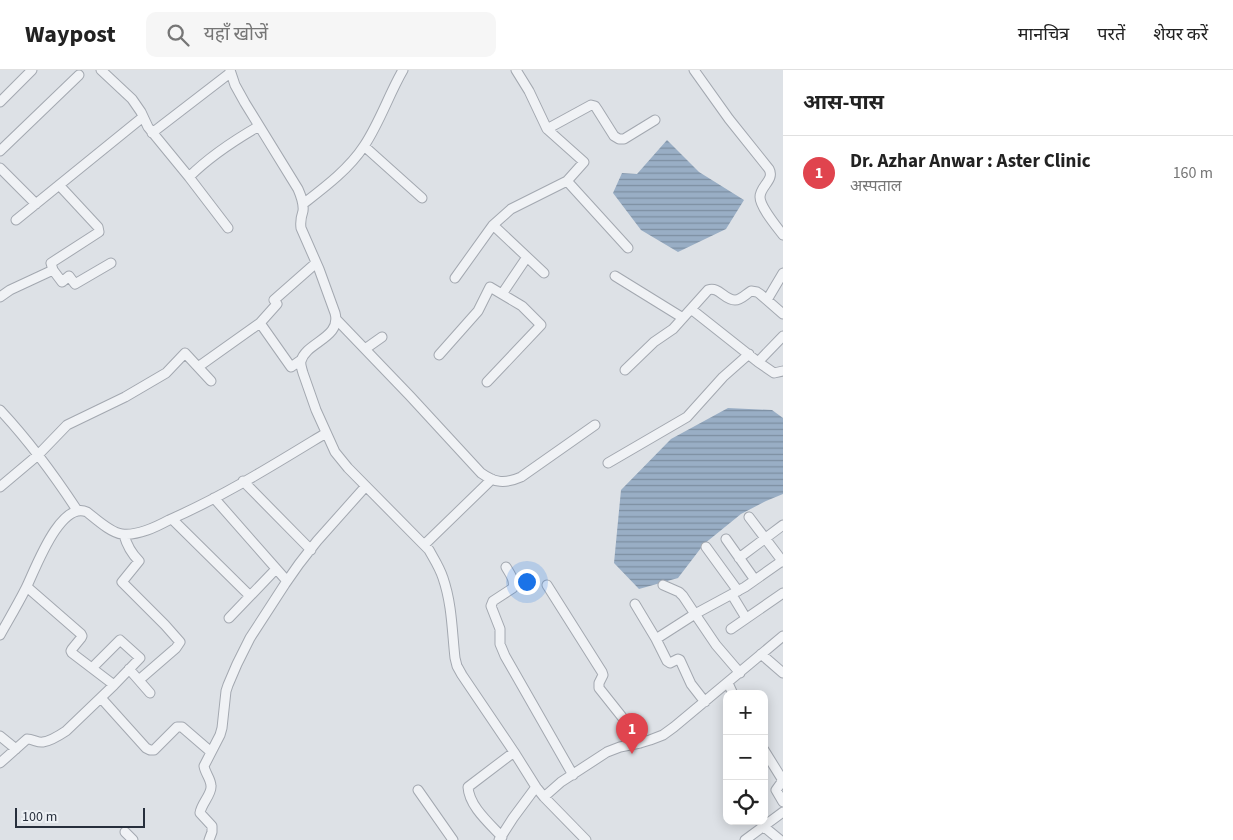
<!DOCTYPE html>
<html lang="hi">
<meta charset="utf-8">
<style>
:root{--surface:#fff;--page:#f6f6f6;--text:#222;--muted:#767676;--line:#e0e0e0;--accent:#c74659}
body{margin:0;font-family:"Source Sans 3","Noto Sans Devanagari",sans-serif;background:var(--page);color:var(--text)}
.controls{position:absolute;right:15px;bottom:15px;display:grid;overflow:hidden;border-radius:10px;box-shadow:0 2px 12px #0003}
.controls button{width:45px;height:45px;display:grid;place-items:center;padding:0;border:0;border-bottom:1px solid var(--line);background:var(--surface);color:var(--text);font:25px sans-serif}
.scale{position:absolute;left:15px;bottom:12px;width:130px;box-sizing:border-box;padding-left:5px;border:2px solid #272f3c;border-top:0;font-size:14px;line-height:18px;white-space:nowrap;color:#272f3c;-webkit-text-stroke:4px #ecf0f4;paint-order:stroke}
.you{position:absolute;left:526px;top:511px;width:18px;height:18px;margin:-12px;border:4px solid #fff;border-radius:50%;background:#1a73e8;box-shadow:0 0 0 8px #1a73e833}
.badge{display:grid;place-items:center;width:32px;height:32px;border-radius:50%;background:var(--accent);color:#fff;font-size:16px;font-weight:700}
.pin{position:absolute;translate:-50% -41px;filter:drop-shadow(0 1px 2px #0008)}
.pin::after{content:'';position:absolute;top:26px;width:18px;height:15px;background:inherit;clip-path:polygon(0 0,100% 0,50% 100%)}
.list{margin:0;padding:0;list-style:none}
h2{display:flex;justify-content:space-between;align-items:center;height:65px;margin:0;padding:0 20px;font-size:21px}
h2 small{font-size:16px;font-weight:400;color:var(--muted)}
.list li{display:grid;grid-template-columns:32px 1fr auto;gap:15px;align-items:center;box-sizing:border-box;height:75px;padding:0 20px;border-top:1px solid var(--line)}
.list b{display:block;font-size:19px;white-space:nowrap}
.list p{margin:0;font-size:16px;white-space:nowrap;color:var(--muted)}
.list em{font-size:16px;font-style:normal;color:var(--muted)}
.icon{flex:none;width:28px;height:28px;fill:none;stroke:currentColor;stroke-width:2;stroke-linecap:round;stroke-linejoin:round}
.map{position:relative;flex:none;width:783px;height:770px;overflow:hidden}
header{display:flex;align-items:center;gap:30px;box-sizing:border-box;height:70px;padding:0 25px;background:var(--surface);border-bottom:1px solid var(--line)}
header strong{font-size:24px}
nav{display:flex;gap:28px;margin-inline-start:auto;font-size:18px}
.search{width:350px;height:45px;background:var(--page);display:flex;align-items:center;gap:12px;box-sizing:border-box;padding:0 18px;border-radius:10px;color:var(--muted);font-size:19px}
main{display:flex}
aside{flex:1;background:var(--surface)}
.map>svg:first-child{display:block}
.water{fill:url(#water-rules)}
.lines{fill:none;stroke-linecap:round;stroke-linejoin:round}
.minor-casing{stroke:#a3a8b0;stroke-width:11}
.minor{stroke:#f0f2f5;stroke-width:9}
</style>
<header>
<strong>Waypost</strong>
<div class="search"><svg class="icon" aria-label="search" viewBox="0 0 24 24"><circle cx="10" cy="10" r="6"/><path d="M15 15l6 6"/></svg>यहाँ खोजें</div>
<nav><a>मानचित्र</a><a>परतें</a><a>शेयर करें</a></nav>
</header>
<main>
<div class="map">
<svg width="783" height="770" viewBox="0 0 783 770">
<defs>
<pattern id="water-rules" width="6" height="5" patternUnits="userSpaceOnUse" patternTransform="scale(1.25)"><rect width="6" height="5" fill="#99aec5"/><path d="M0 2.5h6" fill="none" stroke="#7d8ea1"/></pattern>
</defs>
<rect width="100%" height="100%" fill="#dde1e6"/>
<!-- water -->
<path class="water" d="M667,70l32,32 45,28 -18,29 -48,23 -37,-22 -28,-37 9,-20 15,1z
M728,338l44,2 11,8v76l-17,7 -25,13 -37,30 -26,34 -39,11 -25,-26 7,-73 50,-51z"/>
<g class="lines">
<defs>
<path id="minor" d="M101,0l31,29 9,13 7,15 41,50 39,51
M230,0l5,15 10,18 53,86c3,7 6,14 5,22 -2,6 -3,10 -2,17l18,41 16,44c7,25 -29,29 -34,48 -1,4 1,8 2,12l13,37 19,42 13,16 81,82c5,9 11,18 14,28 9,26 9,53 12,80l2,8 5,9 52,77 22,35 8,10 42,43
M516,0l13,21 18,38 44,-24 4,1 2,3 17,27 5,3h5l31,-19
M694,0l35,49 40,50c6,11 -9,17 -9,28 0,10 17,30 23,38
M0,32l32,-32
M152,63l78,-60
M364,76l58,52
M0,81l79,-76
M0,98l36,36
M189,107c21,-21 44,-36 70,-51
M567,111l61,67
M303,134c22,-17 46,-35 61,-58 16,-24 25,-52 39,-76
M16,150l127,-103
M493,155l51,48
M53,200l9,12 7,-6 6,8 36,-21
M615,206l68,42
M455,208l38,-53 18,-16 56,-28 17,-19 -37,-33
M502,224l25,-37
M0,227l10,-7 43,-20 -2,-7 48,-31 -1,-5 -39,-42
M767,230l16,-27
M691,239l67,53
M337,250l73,76 71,77c14,10 24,11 40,4l74,-52
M260,253l17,-19 -3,-4 42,-37
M783,266l-25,26 16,11 9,-2
M365,279l17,-12
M439,285l39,-44 12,-24 32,19 19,19 -54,57
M198,297l62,-44 31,44 10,-7
M625,300l29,-28 19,-13 35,-39c11,-4 16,10 27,10 6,0 11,-6 16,-9l6,1 3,2 23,20
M0,340c29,31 54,65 77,100
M608,393l79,-46 36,-40 26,-23
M243,411l68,69
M0,417l38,-32 29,-30 58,-28 41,-24 19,-20 26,28
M214,428l73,83
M749,447l34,45
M172,449l78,77
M124,465c3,11 7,18 15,26l-17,21 43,43 15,17 -4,6 -37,32
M726,469l29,41
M424,475l68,-66
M706,477l32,44
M739,488l44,-33
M506,497c4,7 9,13 7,21l-20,13 -2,5 9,23v15l5,12 68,119
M547,515l55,87 1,3 -4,8v5l31,39 10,16
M27,517l54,47 1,2 -1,2 -9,11 -1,2 1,2 42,32
M732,525l14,23
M635,534l21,35 11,22 3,2 8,-4 2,1 11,24 14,18
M229,548l47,-49
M731,559l52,-36
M0,565c9,-16 18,-31 26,-47 9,-18 34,-88 61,-76 9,7 24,21 35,22 16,2 34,-7 47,-14 55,-24 106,-56 157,-87
M656,569l39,-25 -12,-18 -4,-4 -16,-7
M761,584l22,19
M129,599l21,24
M740,603l-24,-28 -21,-31 50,-27 37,-26
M728,613l5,11
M101,628l45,50 4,2h4l23,-23h5l29,25
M0,666l16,13
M764,680l18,29 -1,4 -5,7 7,12
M0,693l27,-24c6,0 11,4 16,3 8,-1 17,-7 23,-11l48,-46 26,-27 -20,-18 -28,28
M418,720l35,50
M544,727l17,-15 46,-30 13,-5 20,-4 10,-3 13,-5 11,-8 109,-91
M763,756l17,14
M125,762l8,8
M502,767c-13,-14 -33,-31 -34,-50l46,-35
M209,770l3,-8v-6l-12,-13c1,-9 12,-19 11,-27 0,-7 -6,-13 -7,-20l16,-31 2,-7 4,-37 2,-6 9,-21 13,-26 35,-54 14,-20 18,-23 49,-55
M499,770l14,-22 23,-31
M745,770l38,-28"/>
</defs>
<!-- minor casing -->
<use href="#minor" class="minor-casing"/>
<!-- minor -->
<use href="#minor" class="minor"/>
</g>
</svg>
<div class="controls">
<button>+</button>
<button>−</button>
<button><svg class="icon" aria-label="locate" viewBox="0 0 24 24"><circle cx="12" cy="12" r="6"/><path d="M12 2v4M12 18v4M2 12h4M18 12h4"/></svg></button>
</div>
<div class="scale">100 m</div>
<div class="you"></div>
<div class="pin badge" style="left:632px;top:684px;background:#e0444e">1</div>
</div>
<aside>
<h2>आस-पास<small></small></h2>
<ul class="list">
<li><span class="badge" style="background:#e0444e">1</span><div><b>Dr. Azhar Anwar : Aster Clinic</b><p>अस्पताल</p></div><em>160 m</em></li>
</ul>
</aside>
</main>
